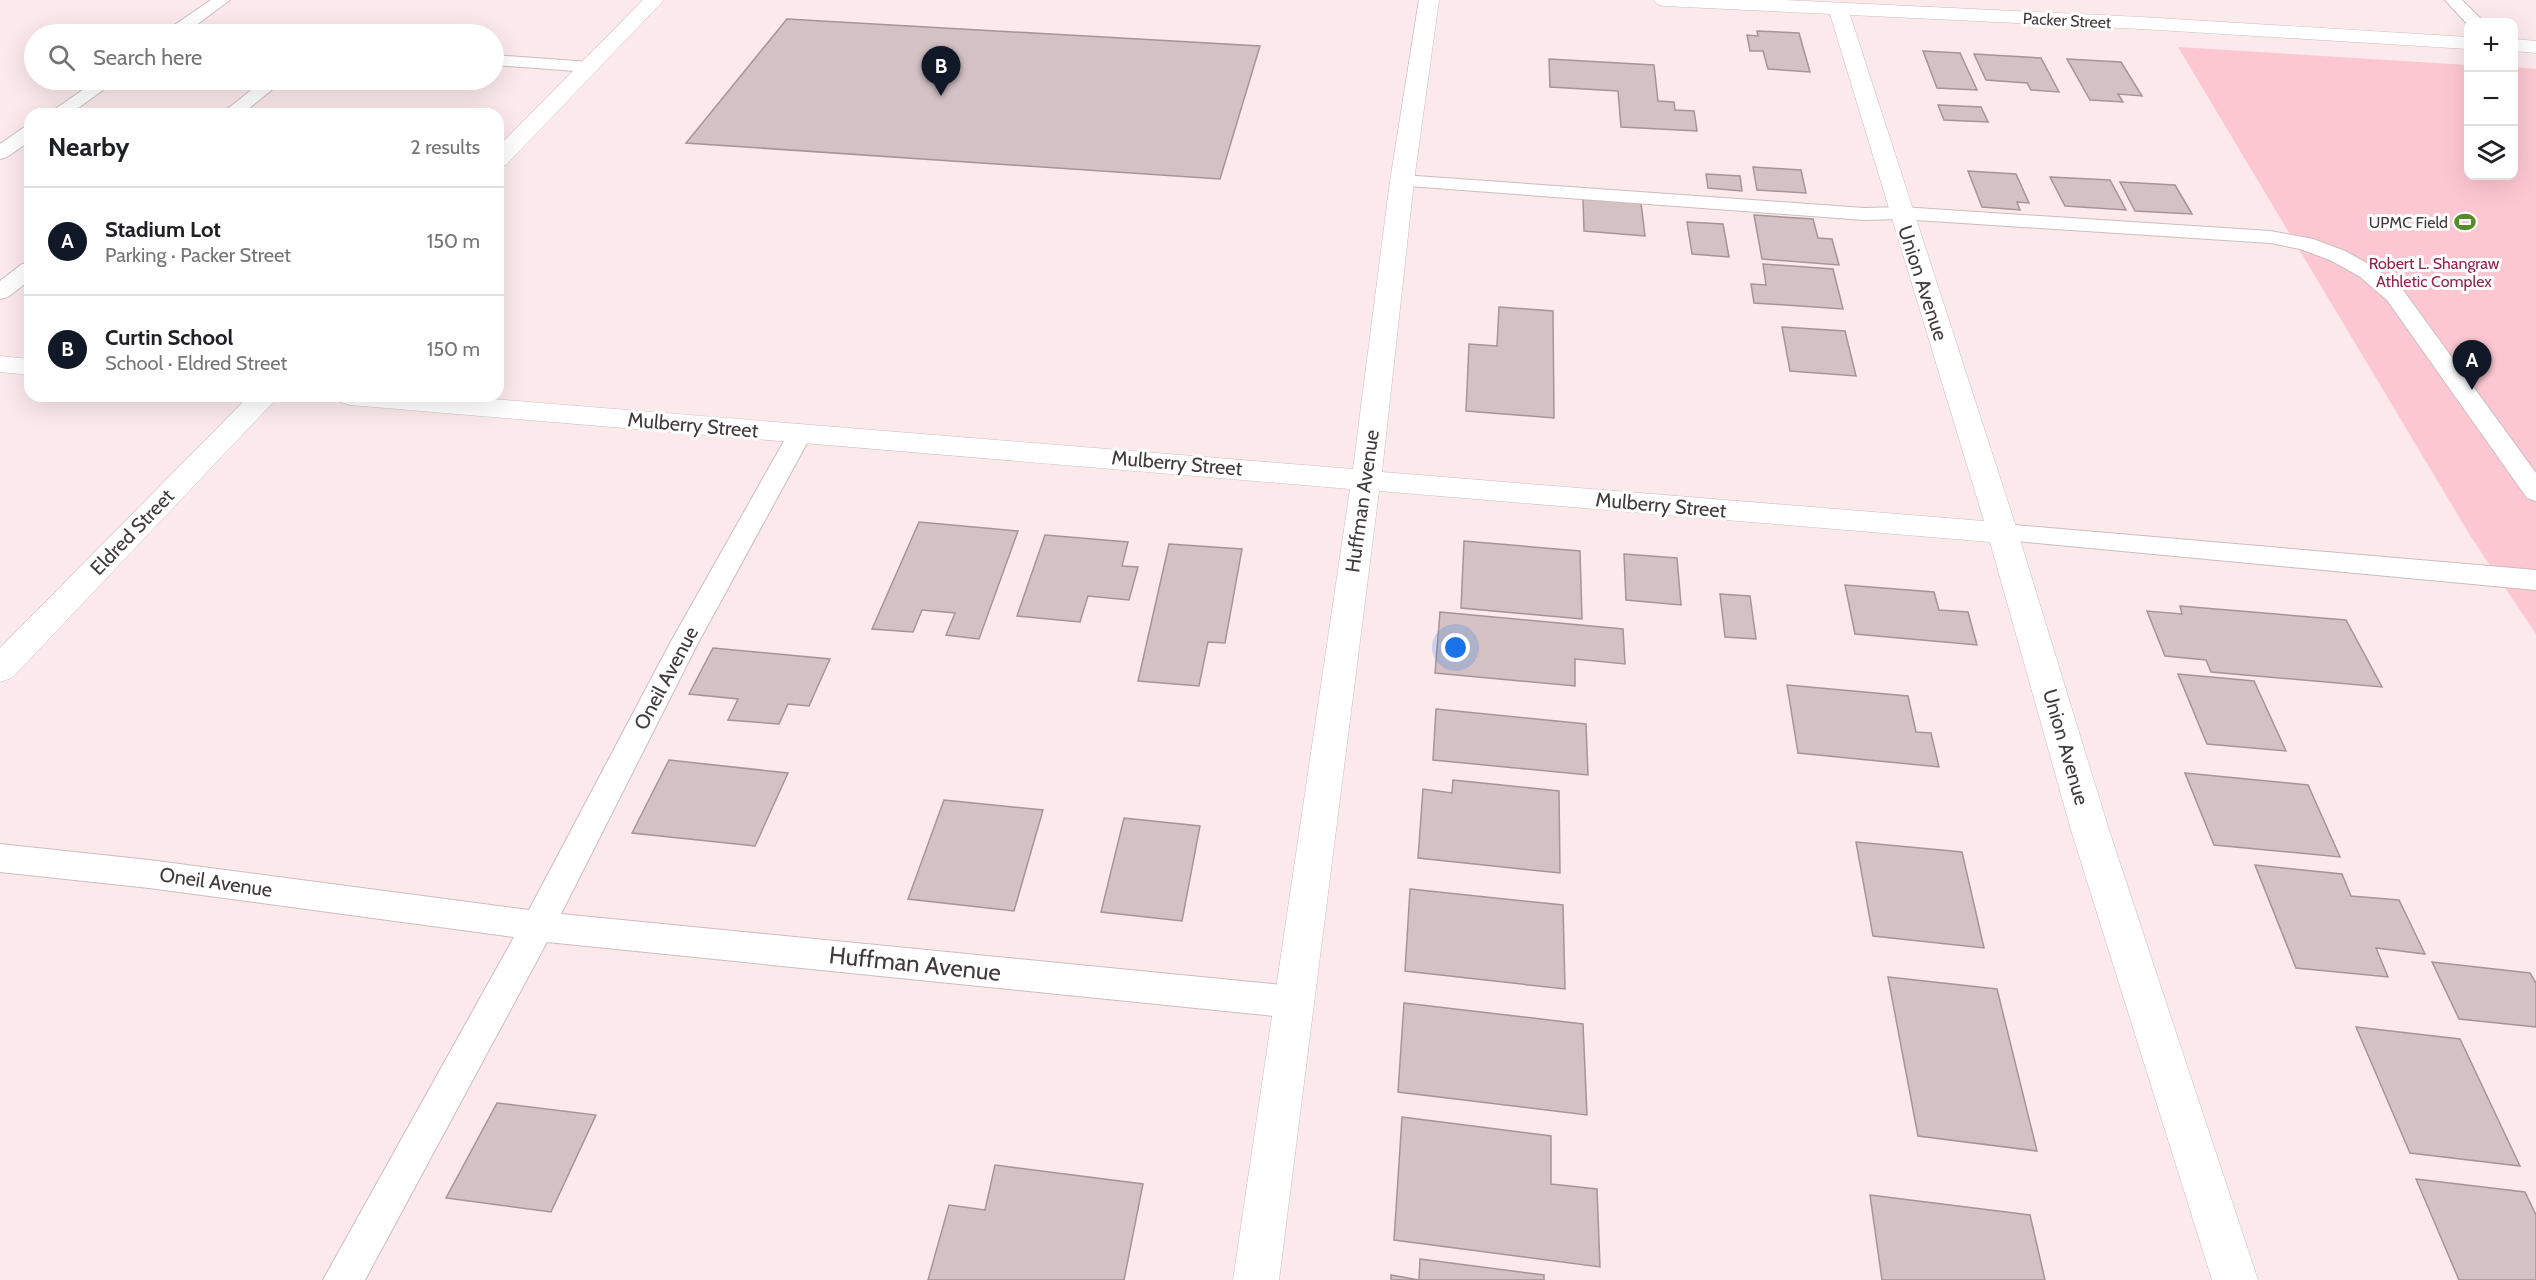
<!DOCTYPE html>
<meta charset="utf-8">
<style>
:root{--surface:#fff;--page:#f2f2f2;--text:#202124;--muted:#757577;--line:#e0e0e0;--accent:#111827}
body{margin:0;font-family:Cabin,sans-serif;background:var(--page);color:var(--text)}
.controls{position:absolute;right:18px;top:18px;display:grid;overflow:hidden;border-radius:12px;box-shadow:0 6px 24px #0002}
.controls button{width:54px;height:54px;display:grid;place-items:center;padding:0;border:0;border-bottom:2px solid var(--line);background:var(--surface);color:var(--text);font:30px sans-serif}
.you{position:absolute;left:1456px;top:648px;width:21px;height:21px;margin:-15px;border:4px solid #fff;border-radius:50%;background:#1a73e8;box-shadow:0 0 0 9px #1a73e833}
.badge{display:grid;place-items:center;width:39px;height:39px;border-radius:50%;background:var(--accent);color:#fff;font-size:20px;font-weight:700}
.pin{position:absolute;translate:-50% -50px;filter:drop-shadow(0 2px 3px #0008)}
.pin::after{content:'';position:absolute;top:32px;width:21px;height:18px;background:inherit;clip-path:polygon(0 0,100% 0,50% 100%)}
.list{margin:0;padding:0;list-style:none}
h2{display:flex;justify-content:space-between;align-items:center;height:78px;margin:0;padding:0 24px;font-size:26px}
h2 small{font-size:20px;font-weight:400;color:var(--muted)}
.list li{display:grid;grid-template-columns:39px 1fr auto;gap:18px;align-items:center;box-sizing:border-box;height:108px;padding:0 24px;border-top:2px solid var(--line)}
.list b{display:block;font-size:22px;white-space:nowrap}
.list p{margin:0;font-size:20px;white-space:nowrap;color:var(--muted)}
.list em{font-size:20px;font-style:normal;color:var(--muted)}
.icon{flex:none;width:33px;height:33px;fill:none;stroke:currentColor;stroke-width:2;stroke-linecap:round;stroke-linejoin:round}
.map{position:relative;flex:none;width:2536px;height:1280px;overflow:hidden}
.search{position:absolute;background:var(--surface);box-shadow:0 6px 24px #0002;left:24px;top:24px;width:480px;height:66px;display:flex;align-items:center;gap:15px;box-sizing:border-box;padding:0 21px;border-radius:33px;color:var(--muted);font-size:22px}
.panel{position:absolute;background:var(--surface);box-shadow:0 6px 24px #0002;left:24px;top:108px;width:480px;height:294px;border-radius:18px}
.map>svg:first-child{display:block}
.green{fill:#fdc7d1}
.building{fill:#d3c1c4;stroke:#a59598;stroke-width:1.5}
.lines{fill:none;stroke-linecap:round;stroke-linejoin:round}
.lane-casing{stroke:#cdbcbf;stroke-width:2}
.street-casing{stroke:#cdbcbf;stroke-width:1}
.lane{fill:#fff;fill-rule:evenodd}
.street{fill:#fff;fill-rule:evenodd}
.labels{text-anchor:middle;stroke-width:6;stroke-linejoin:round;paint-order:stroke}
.far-street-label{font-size:16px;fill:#413a3b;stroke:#fff}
.far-poi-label{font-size:16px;fill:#413a3b;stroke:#fff;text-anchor:end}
.far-park-label{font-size:16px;fill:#902346;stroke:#fff}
.street-label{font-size:20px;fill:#413a3b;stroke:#fff}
.near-street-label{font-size:24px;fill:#413a3b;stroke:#fff}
</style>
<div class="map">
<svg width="2536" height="1280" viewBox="0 0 2536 1280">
<rect width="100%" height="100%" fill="#fbe9ec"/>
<!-- green -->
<path class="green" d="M2178,47l290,18v111h46v-109l22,2v565l-65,-97z"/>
<!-- building -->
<path class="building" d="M787,19l473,27 -40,133 -534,-36z
M1757,31l42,2 11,39 -42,-3 -5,-18h-13l-3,-16 11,1z
M1923,51l37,2 17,37 -40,-2z
M1974,54l67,4 18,34 -28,-2 -4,-7 -41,-3z
M1549,59l105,6 4,36 16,1 1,8 19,1 3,20 -76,-4 -3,-36 -68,-4z
M2067,59l54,3 21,34 -24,-2 5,8 -33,-2z
M1938,105l43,2 7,15 -44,-2z
M1753,167l48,3 5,23 -49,-3z
M1968,171l48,3 13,29 -12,-1 3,8 -38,-3z
M1706,174l34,2 2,15 -34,-3z
M2050,177l60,3 16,30 -61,-4z
M2120,182l55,3 17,29 -57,-3z
M1583,199l58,4 4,33 -61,-5z
M1754,215l59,4 5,19 14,1 7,26 -77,-6z
M1687,222l36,2 6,33 -37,-3z
M1763,264l70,5 10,40 -89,-6 -3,-19 15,1z
M1499,307l54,4 1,107 -88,-7 3,-67 28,2z
M1782,327l63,4 11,45 -66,-5z
M919,522l99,9 -39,108 -33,-4 9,-22 -33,-3 -9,22 -41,-3z
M1045,535l83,7 -6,24 16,1 -9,33 -41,-4 -8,26 -63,-6z
M1464,541l116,10 2,68 -121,-11z
M1169,544l73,5 -17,94 -17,-1 -9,44 -61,-5z
M1624,554l53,4 4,47 -55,-5z
M1845,585l89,7 5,18 29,2 9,33 -122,-11z
M1720,594l30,2 6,43 -31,-2z
M2180,606l166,14 36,67 -171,-15 -5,-12 -41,-4 -18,-45 35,3z
M1440,612l183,17 2,35 -50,-5v27l-140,-13z
M713,648l117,11 -21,47 -21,-2 -9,20 -51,-4 10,-21 -49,-5z
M2178,674l76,7 32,70 -79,-7z
M1787,685l121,11 8,36 15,1 8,34 -141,-14z
M1436,709l150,15 2,51 -155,-15z
M669,760l119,13 -33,73 -123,-13z
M2185,773l123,12 32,72 -126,-12z
M1453,780l106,11 1,82 -142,-15 5,-69 29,4z
M944,800l99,10 -29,101 -106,-12z
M1124,818l76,8 -18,95 -81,-9z
M1856,842l106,10 22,96 -111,-12z
M2255,865l87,9 9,22 48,4 26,54 -49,-6 12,29 -92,-9z
M1410,889l153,16 2,84 -160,-18z
M2432,962l98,11 6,10v44l-77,-8z
M1888,977l109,12 40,162 -119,-15z
M1404,1003l179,21 4,91 -189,-23z
M2356,1027l104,12 60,127 -110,-13z
M497,1103l99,12 -45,97 -105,-14z
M1402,1117l149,19v48l46,5 3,78 -206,-27z
M995,1165l148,19 -19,96h-196l21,-75 36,5z
M2416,1179l109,13 11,23v65h-77z
M1870,1195l160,20 15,65h-163z
M1420,1259l124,16v5h-153v-5l28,5z"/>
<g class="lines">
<defs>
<path id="lane" d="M211,0h19l-46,34h-19l2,-4z
M2445,0h17l22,22h-16v3z
M494,55l95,7 6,1 3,4 -3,4 -6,1 -95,-7z
M97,80h20l-47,34h-22z
M264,80h20l-42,34h-21z
M30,126v15l-23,16 -7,2v-15l23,-16z
M1402,175l462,33 37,-1 369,24 43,8 32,12 29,16 29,23 133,183v28l-9,-3 -140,-198 -28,-24 -29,-16 -30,-11 -30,-6 -369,-24 -37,1 -469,-35 -3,-4 3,-4z
M30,263v17l-22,17 -8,2v-18l22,-17z
M800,426l9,2 3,6 -115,211 -136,269 732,72 12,5 6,11 -6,11 -12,5 -746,-76 -182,338h-42l191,-343 -365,-49 -149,-16v-28l149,16 380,50 140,-265 119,-211 3,-6z
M2003,524l533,46v20l-542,-51 -4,-6 4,-6z"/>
<path id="street" d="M643,0h21l-158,165 -8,2v-20z
M1419,0h20l-25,181 -32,291 602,49 -154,-507 -166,-8 -7,-2 -3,-4h131l356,17 327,20v12l-327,-20 -291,-14 168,518 91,297 149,450h-46l-141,-450 -81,-288 -611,-51 -100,789h-46l117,-791 -1000,-84 -10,-3 -4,-6h119l898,73 37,-288z
M2514,39l22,2v12l-22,-2z
M0,356l30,3v16l-30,-3z
M249,396h30l-267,282 -12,4v-34z"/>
</defs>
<!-- lane casing -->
<use href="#lane" class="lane-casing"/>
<!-- street casing -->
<use href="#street" class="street-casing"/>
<!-- lane -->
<use href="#lane" class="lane"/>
<!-- street -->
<use href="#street" class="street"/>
</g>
<!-- icons -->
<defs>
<symbol id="stadium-bare" viewBox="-9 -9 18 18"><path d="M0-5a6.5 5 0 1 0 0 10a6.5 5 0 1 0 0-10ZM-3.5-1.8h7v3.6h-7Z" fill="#568c25" stroke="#fff" stroke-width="2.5" paint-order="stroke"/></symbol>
</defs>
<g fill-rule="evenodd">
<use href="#stadium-bare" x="2450" y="207" width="30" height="30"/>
</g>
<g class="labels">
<!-- far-street labels -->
<g class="far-street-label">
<text transform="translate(2067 20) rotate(3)" y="6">Packer Street</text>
</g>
<!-- far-poi labels -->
<g class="far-poi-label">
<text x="2448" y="228">UPMC Field</text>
</g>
<!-- far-park labels -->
<g class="far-park-label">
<text x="2434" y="269">Robert L. Shangraw<tspan x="2434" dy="18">Athletic Complex</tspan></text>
</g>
<!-- street labels -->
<g class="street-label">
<text transform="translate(1923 283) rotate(72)" y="7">Union Avenue</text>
<text transform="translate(693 425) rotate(5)" y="7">Mulberry Street</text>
<text transform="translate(1177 463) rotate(5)" y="7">Mulberry Street</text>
<text transform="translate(1362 501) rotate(-82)" y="7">Huffman Avenue</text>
<text transform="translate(1661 505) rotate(5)" y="7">Mulberry Street</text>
<text transform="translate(132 532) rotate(-46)" y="7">Eldred Street</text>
<text transform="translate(666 678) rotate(-62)" y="7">Oneil Avenue</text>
<text transform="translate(2066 747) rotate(74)" y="7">Union Avenue</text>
<text transform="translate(216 882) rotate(8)" y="7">Oneil Avenue</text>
</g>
<!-- near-street labels -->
<g class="near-street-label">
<text transform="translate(915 964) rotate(6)" y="8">Huffman Avenue</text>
</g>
</g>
</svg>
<div class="controls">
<button>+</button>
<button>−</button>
<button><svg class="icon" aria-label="layers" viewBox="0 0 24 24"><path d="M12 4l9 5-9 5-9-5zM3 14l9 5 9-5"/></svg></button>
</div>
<div class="you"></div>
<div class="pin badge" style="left:2472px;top:390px">A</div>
<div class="pin badge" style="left:941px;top:96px">B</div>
<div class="search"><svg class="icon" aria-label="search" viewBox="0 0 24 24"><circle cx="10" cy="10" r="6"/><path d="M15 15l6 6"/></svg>Search here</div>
<section class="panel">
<h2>Nearby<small>2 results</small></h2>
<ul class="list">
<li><span class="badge">A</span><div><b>Stadium Lot</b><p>Parking · Packer Street</p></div><em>150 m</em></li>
<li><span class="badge">B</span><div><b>Curtin School</b><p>School · Eldred Street</p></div><em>150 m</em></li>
</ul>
</section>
</div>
